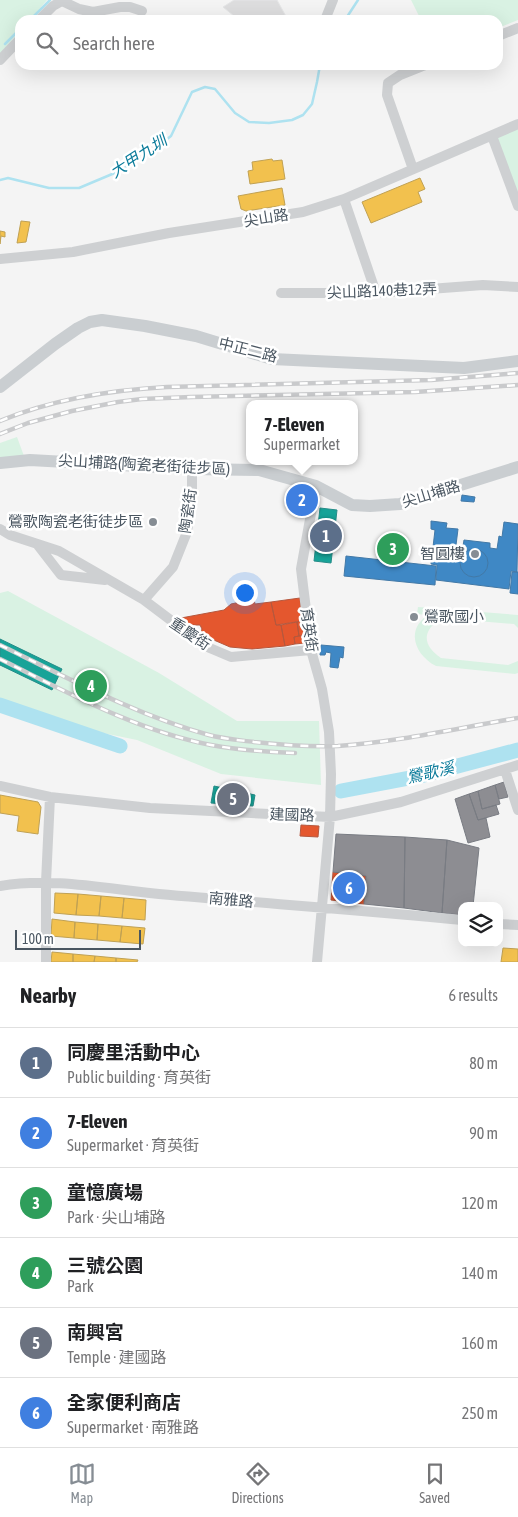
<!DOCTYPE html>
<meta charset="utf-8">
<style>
:root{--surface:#fff;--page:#f2f2f2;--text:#202124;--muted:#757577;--line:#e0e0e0;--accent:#868d94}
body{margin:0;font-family:"Asap Condensed","Noto Sans TC",sans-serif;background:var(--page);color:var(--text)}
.controls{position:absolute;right:15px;bottom:15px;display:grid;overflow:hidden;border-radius:10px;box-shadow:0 5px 20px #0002}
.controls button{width:45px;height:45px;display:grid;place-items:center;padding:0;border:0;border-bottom:1px solid var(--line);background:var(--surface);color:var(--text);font:25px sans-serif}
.scale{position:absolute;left:15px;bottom:12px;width:126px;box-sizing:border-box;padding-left:5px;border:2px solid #4a5661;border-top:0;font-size:14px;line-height:18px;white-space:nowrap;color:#4a5661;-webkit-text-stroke:4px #fff;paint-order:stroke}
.you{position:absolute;left:244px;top:592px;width:18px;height:18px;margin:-12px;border:4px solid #fff;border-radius:50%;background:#1a73e8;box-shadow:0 0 0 8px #1a73e833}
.badge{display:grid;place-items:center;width:32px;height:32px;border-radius:50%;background:var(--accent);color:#fff;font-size:16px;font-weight:700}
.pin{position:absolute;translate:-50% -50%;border:2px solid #fff;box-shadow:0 1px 5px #0006}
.popup{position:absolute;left:246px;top:400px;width:112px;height:65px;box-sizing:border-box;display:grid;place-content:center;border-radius:10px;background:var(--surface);filter:drop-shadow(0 1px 4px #0005);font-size:16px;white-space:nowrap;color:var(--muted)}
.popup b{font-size:19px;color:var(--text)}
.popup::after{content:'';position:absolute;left:50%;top:100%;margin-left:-10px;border:10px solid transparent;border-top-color:var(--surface)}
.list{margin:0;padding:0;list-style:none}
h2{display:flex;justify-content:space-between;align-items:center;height:65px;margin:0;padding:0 20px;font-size:21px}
h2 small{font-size:16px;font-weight:400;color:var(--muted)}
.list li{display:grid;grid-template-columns:32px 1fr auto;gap:15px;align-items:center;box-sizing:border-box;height:70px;padding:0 20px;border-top:1px solid var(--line)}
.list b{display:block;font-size:19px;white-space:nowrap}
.list p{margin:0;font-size:16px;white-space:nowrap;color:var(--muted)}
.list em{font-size:16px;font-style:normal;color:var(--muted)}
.icon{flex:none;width:28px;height:28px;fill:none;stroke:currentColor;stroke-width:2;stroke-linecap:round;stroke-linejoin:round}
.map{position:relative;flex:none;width:518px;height:962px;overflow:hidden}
.search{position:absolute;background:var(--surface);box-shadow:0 5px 20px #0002;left:15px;right:15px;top:15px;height:55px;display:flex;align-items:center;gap:12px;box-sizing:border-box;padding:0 18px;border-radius:15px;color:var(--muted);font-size:19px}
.sheet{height:485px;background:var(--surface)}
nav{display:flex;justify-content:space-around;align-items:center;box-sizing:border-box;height:70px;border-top:1px solid var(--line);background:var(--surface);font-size:14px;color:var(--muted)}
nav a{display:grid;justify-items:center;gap:2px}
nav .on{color:var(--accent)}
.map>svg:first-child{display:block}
.green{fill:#d9f2e3}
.homes{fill:#f2c14e;stroke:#c0a154}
.shops{fill:#e4572e;stroke:#b6573d}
.schools{fill:#3f88c5;stroke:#4279a7}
.public{fill:#17a398;stroke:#268c88}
.industry{fill:#8d8d92;stroke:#797c83}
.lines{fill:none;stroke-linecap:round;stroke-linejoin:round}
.stream{stroke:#aee2f0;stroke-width:2.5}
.river{stroke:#aee2f0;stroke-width:15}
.building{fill:#ddddde;stroke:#e5e6e7}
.minor{stroke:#ced0d2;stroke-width:10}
.major{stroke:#caced1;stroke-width:12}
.rail-casing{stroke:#c9cacc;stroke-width:4.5}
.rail{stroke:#fff;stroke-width:2.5;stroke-dasharray:8;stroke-linecap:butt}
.poi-dot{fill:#868d94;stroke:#fff;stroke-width:2}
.labels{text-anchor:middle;stroke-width:5;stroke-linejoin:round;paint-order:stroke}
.street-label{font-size:15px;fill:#4a5661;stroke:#fff}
.poi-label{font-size:15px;fill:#4a5661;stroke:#fff;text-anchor:end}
.water-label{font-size:16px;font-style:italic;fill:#0c7c9b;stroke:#fff}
</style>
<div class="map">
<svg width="518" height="962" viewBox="0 0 518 962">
<rect width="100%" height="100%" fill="#f4f4f4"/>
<!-- green -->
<path class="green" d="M0,0h47l-17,20h-10v11l-20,23z
M411,0h107v20l-20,8v-8h-77z
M518,128v65l-22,-55z
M17,437l7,19 -24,3v-16z
M8,591l151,82 78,48h82l2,64 -100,-11 -84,-34 -44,-9 -93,-31v-107z
M418,607l100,8v13l-4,-4 -73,-6c-19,13 -19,27 0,40l67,7 10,-4v12l-3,1 -79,-8c-21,-11 -31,-36 -8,-51l-11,-1z"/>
<!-- homes -->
<path class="homes" d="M272,159l1,2 9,-1 3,19 -35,5 -2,-13 5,-1 -1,-8z
M420,178l5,11 -7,3 4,10 -51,21 -9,-21z
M282,188l3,17 -39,6 -5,-2 -3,-13z
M21,221l9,1 -4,20 -9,1z
M0,231l5,1v5l-4,-1 -1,8z
M0,795l38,7 3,5 -3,27 -21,-3 2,-15 -19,-3z
M55,893l23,1 -2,21 -22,-2z
M78,894l23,2 -2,20 -23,-1z
M101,896l23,2 -2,20 -23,-2z
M124,898l22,2 -1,20 -23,-2z
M52,919l23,3 -1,16 -23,-2z
M75,922l23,2 -1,16 -23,-2z
M98,924l24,2 -2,16 -23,-2z
M122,926l23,2 -2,16 -23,-2z
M503,948l15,1v13h-17z
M52,952l21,2v8h-22z
M73,954l22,2 -1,6h-21z
M95,956l21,2v4h-22z
M116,958l22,2 -1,2h-21z"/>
<!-- shops -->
<path class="shops" d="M297,486l15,8 -8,16 -11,-6 4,-8 -3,-2z
M300,598l2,23 -26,4 -5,-23z
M254,599l1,5 16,-2 5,23h5l4,21 -33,3 -22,-2 -30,-13 2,-5 -2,-4h-16l-3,-7 43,-8 7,-6z
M302,621l2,14 -5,1 -2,-14z
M297,622l2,14 -5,1 1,7 -10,2 -4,-21z
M304,635l1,8 -10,1 -1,-7z
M301,825l18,1 -1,11 -18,-1z
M333,872l33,4 -2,28 -33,-4z"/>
<!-- schools -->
<path class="schools" d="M462,495l13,2 -1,5 -13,-1z
M431,521l16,2 -1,5 12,1 -2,16 7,1 1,-6 26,3v5l7,1 2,-13 3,1 2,-15 14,2 -1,48 -6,-1 -2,18 -73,-9 1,-15 -6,-1 4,-34 -4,-1z
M460 563a14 14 0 1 1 28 0a14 14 0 1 1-28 0Z
M346,556l90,10 -1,19 -91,-9z
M512,572h6v22l-8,-1z
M321,645l23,2 -1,11 -3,-1 -2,11 -8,-1 1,-14 -5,-1 -1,3h-5z"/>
<!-- public -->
<path class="public" d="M320,508l17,2 -6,53 -17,-2z
M0,639l62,30 -10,21 -52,-25z
M214,786l41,9 -2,11 -42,-3z"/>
<!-- industry -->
<path class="industry" d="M504,782l4,15 -9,2 -4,-14z
M495,785l5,19 -18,5 -4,-18z
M478,791l4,18 14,-4 3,9 -21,6 -9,-26z
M469,794l9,26 8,-2 4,19 -22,6 -13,-44z
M336,834l69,3 -1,71 -40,-4 2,-28 -33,-4z
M405,837l42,3 -5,73 -38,-5z
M447,840l32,8 -6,58h-11v9l-20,-2z"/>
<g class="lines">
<!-- stream -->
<path class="stream" d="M30,20l20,-20
M345,20l13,-20
M5,44l15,-15
M0,180l8,-2 41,10h30l38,-16 27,-15 27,-21 21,-44 13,-5 10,2 20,24 14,9 20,1 23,-3 11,-5 9,-11 5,-22 3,-17"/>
<!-- river -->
<path class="river" d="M0,705l120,41
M341,791l79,-15 98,-26"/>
</g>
<!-- building -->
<path class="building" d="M234,0h43l11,20h-49l-16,-13z"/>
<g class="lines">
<!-- minor -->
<path class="minor" d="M39,20l14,-14 9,-5 17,8 14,3 27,-5h10l12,4
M325,20l8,-20
M498,36l20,-8
M0,60l20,-21
M492,136l26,70
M413,169l-26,-74 1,-12 12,-8 25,-10
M344,199l32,94
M0,259l73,-7 96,-19 134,-21 41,-13 174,-75
M281,293h95l107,-8 35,2
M316,486l-15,83 10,81 11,39 7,43 2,42 -1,43 -13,145
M0,529l10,6 49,16 85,49 61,46 26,11 80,-7
M37,544l24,31 44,5
M144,600l29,-33 14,-35 5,-35v-28
M505,770l13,40
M0,786l50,11 100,11 180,9 71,-15 117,-37
M0,886c52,-9 107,3 159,8 101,9 202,16 303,26
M499,924l19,1
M46,962v-80l4,-85"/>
<!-- major -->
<path class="major" d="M0,387l55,-43 23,-16 12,-6 12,-2 43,6 51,10 76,23 192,9 54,-7
M0,463l30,-3 162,9 67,1 57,16 36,19 18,1 30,-2 118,-37"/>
<defs>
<path id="rail" d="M0,421c53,-22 111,-31 167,-34l264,-7 87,-7
M0,434l28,-11 44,-12 46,-9 24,-3 49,-2 224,-5 103,-7
M0,645c68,33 136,70 209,90 15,4 30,5 45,7 28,3 56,5 84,4 60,-4 120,-18 180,-28
M0,659c67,33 137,72 211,86 27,5 56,7 84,8"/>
</defs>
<!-- rail casing -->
<use href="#rail" class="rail-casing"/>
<!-- rail -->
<use href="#rail" class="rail"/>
</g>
<!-- markers -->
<g class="poi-dot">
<circle cx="153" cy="522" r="5"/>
<circle cx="475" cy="554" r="5"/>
<circle cx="414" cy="617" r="5"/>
</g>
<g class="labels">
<!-- street labels -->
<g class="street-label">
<text transform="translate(266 218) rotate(-9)" y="5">尖山路</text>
<text transform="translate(382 291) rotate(-2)" y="5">尖山路140巷12弄</text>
<text transform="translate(248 350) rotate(14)" y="5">中正二路</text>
<text transform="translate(144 465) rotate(3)" y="5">尖山埔路(陶瓷老街徒步區)</text>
<text transform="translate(431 494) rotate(-17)" y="5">尖山埔路</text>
<text transform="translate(188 511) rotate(-82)" y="5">陶瓷街</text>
<text transform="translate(309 630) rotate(82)" y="5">育英街</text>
<text transform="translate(190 634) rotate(34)" y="5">重慶街</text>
<text transform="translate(292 815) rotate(2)" y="5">建國路</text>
<text transform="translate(231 900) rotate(5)" y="5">南雅路</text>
</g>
<!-- poi labels -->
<g class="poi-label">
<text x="143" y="527">鶯歌陶瓷老街徒步區</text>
<text x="465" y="559">智圓樓</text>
<text x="424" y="622" text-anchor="start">鶯歌國小</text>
</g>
<!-- water labels -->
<g class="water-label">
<text transform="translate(138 156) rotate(-33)" y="6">大甲九圳</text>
<text transform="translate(430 772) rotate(-13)" y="6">鶯歌溪</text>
</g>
</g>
</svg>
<div class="controls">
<button><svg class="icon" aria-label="layers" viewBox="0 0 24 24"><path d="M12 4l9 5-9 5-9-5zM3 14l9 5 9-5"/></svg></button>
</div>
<div class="scale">100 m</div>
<div class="you"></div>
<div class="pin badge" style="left:326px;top:536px;background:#5c6f8a">1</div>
<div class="pin badge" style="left:302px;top:500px;background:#3f7fe0">2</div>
<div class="popup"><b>7-Eleven</b>Supermarket</div>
<div class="pin badge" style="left:393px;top:549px;background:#2e9e5b">3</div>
<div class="pin badge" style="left:91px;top:686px;background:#2e9e5b">4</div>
<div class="pin badge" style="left:233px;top:799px;background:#6b7280">5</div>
<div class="pin badge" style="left:349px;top:888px;background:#3f7fe0">6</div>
<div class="search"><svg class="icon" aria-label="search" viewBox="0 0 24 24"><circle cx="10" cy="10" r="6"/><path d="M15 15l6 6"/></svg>Search here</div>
</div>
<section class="sheet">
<h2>Nearby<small>6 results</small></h2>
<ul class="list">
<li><span class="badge" style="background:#5c6f8a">1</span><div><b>同慶里活動中心</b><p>Public building · 育英街</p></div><em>80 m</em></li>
<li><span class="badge" style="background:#3f7fe0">2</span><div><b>7-Eleven</b><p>Supermarket · 育英街</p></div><em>90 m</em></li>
<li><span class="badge" style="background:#2e9e5b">3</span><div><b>童憶廣場</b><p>Park · 尖山埔路</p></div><em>120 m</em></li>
<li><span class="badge" style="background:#2e9e5b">4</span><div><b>三號公園</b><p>Park</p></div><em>140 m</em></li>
<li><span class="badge" style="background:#6b7280">5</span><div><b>南興宮</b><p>Temple · 建國路</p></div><em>160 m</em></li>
<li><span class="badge" style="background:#3f7fe0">6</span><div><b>全家便利商店</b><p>Supermarket · 南雅路</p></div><em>250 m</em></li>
</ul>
</section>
<nav>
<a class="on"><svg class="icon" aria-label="map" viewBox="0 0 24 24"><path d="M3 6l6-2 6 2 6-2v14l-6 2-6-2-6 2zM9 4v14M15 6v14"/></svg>Map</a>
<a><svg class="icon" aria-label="directions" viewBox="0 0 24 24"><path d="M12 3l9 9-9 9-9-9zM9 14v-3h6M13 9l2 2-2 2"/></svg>Directions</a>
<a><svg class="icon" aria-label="saved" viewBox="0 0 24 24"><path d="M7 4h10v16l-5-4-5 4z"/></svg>Saved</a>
</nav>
